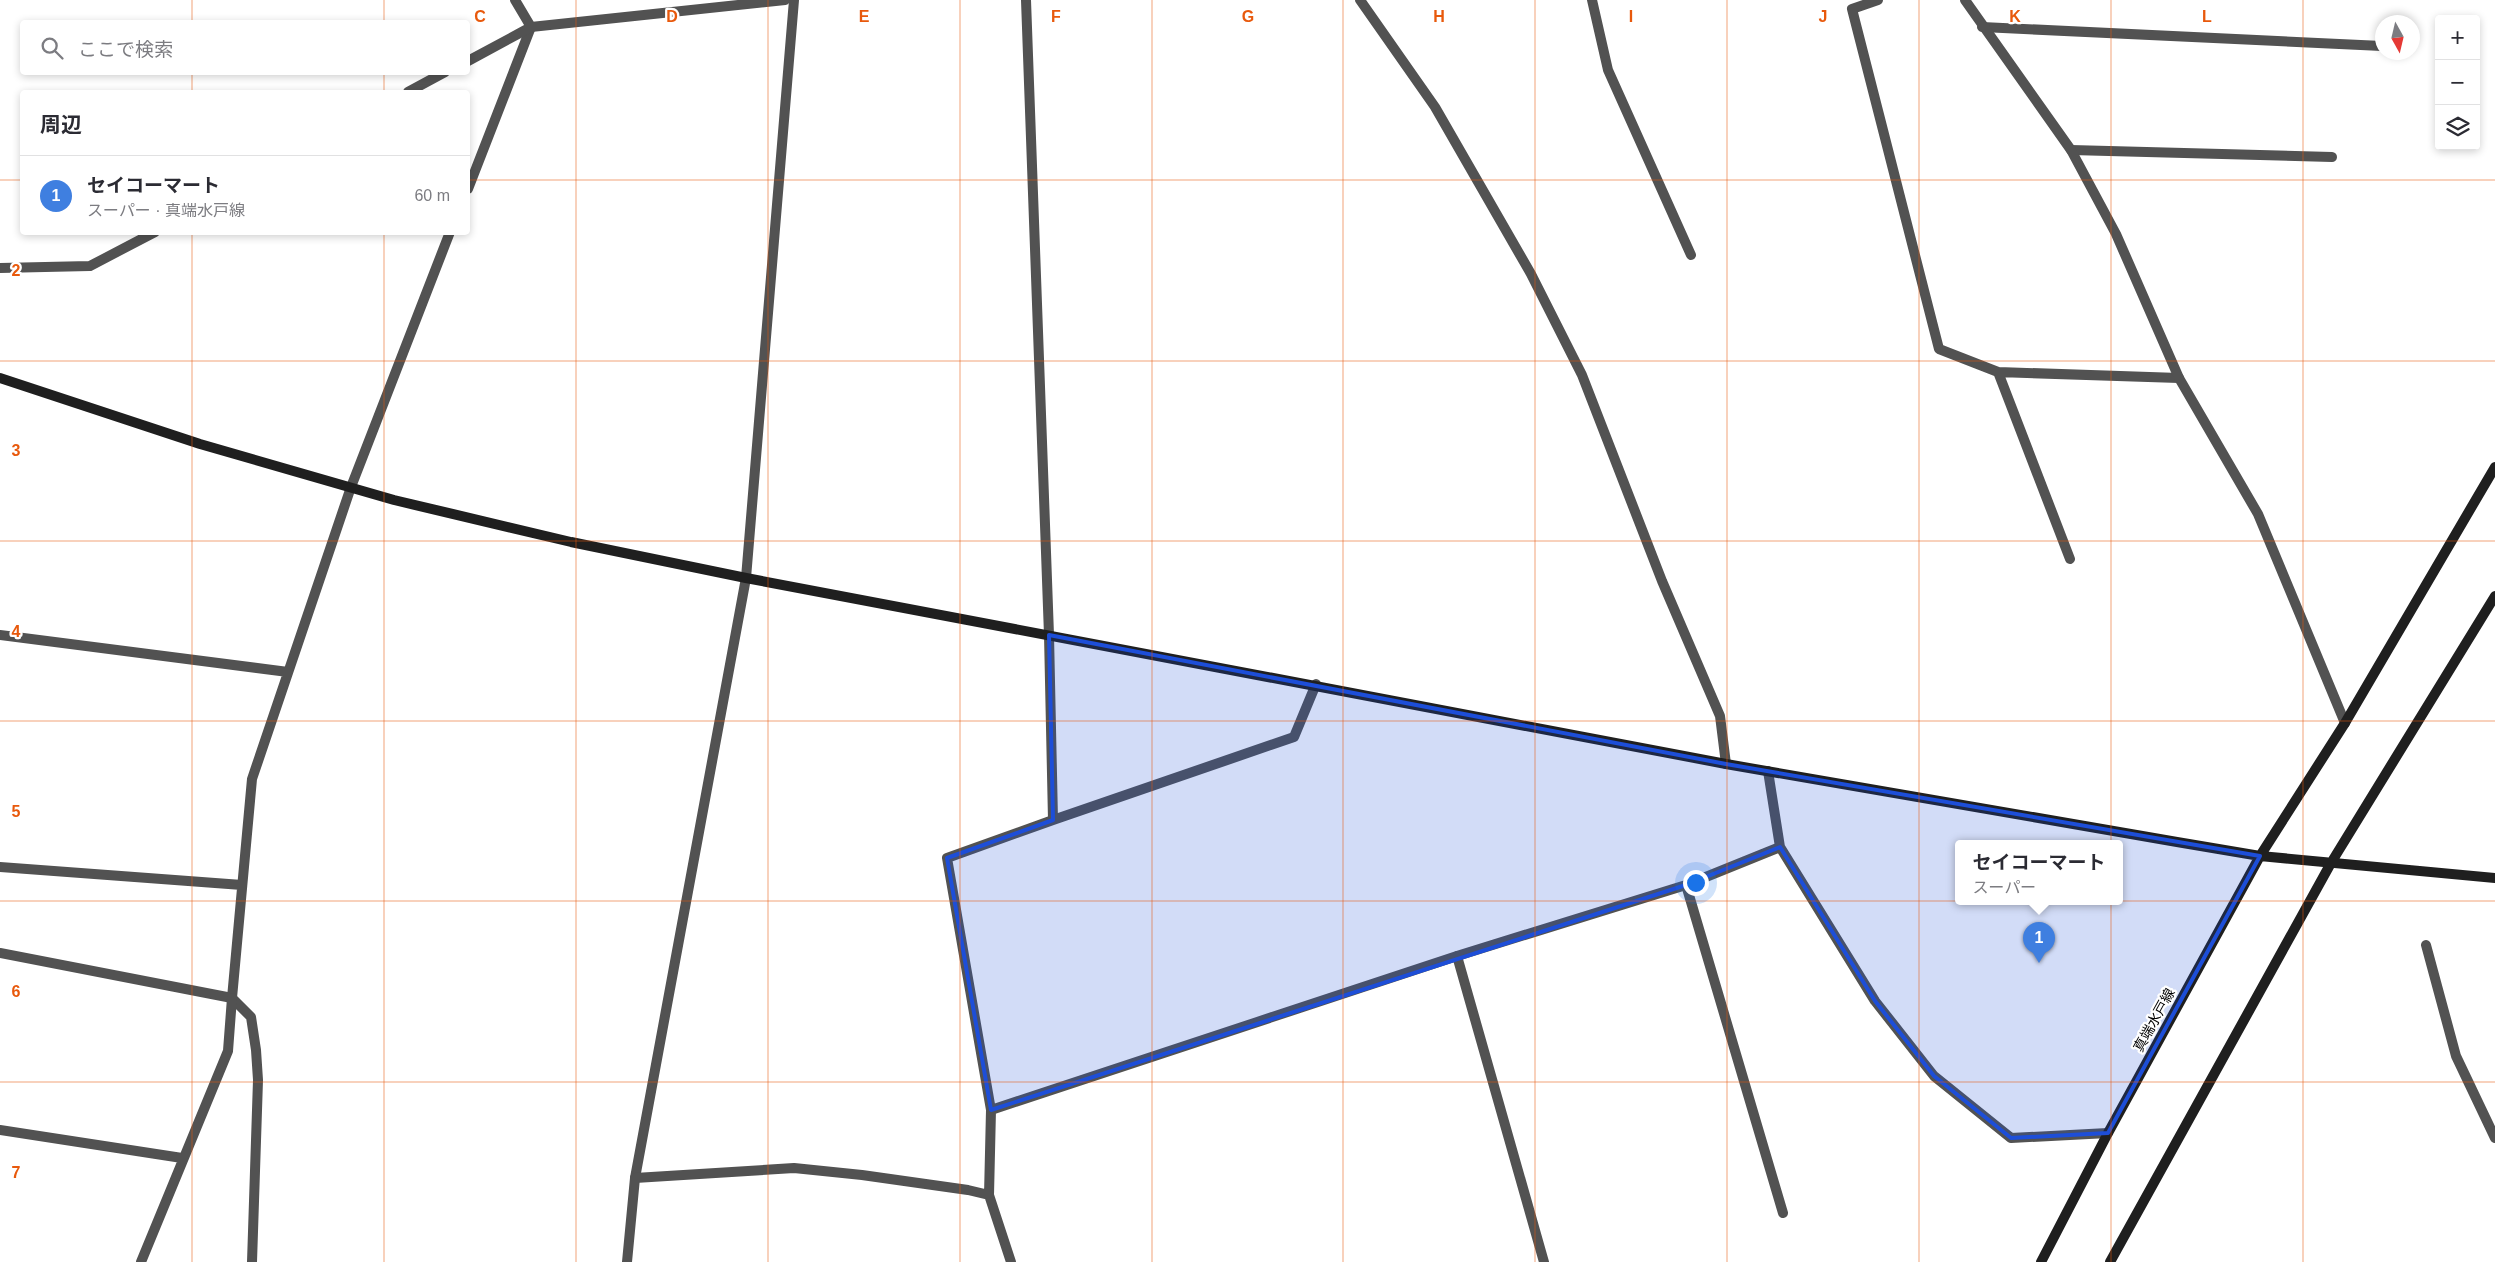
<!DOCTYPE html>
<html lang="ja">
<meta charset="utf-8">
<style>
:root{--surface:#fff;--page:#f7f7f7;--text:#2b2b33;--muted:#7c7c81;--line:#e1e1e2;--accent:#000}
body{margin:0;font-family:Helvetica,"Noto Sans JP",sans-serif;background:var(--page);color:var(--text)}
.controls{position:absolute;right:15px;top:15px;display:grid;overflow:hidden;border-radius:5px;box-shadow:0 2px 8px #0003}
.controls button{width:45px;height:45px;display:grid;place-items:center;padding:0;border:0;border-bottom:1px solid var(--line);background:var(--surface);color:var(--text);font:25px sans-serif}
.compass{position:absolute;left:2375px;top:15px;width:45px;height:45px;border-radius:50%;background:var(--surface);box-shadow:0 2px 8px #0003;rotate:172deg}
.you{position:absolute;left:1695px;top:882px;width:18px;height:18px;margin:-12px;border:4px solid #fff;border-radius:50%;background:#1a73e8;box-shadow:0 0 0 8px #1a73e833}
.badge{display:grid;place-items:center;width:32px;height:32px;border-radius:50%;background:var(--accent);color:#fff;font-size:16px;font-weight:700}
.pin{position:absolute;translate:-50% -41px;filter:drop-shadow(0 1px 2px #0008)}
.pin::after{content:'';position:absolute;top:26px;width:18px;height:15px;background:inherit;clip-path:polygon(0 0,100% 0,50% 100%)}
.popup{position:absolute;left:1955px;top:840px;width:168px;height:65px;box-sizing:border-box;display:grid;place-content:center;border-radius:5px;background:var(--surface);filter:drop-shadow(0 1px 4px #0005);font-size:16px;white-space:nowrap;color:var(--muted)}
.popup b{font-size:19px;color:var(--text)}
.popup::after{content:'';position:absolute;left:50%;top:100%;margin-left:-10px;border:10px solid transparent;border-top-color:var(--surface)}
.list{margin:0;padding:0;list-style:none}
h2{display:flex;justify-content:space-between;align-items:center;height:65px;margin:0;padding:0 20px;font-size:21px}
h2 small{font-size:16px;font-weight:400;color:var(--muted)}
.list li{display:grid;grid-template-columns:32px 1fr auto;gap:15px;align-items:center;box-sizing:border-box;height:80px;padding:0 20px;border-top:1px solid var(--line)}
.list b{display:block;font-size:19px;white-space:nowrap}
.list p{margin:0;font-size:16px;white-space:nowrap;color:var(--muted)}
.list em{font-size:16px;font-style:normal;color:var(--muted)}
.icon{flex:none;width:28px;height:28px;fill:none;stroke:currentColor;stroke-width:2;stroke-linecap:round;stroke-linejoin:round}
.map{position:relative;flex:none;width:2495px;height:1262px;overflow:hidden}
.search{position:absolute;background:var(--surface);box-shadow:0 2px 8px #0003;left:20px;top:20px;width:450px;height:55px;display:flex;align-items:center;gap:12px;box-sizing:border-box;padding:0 18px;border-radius:5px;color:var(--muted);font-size:19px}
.panel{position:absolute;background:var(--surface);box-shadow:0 2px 8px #0003;left:20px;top:90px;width:450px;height:145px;border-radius:5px}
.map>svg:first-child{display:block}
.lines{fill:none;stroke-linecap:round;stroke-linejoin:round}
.lane{stroke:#525252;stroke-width:10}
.street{stroke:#525252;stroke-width:10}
.secondary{stroke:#1f1f1f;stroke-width:10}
.marked{fill:#1d4ed8;fill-opacity:0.2;stroke:#1d4ed8;stroke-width:4;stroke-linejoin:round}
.grid{fill:none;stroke:#e8590c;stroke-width:1;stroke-opacity:0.55}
.labels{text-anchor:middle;stroke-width:4.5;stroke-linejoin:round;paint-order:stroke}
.street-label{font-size:14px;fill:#000;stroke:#fff}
.grid-label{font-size:16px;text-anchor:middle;font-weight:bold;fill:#e8590c;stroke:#fff;stroke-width:4.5;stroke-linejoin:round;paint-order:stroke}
</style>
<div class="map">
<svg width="2495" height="1262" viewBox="0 0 2495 1262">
<rect width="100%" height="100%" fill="#fff"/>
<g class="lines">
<!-- lane -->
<path class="lane" d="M1360,0l75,107 96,167 51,101 80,206 58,135 6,48
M1592,0l16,70 83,185
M1878,0l-26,9 87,340 59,23 72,187
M1982,27l400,19
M2071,150l261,7
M468,189l63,-162
M1998,372l181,6
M0,635l288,37
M0,867l242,18
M1686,885l97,328
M0,953l232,45 19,19 5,33 2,30 -6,182
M1457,956l87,306
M232,998l20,-219 99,-292 99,-255
M635,1178l111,-600 48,-578"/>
<!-- street -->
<path class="street" d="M515,0l16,27
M1965,0l106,150 45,84 63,144 79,136 87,209
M468,61l63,-34 254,-27
M408,92l37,-20
M0,268l90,-2 65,-34
M1768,771l12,76 95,154 59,75 77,62 97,-5
M1053,820l241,-83 22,-53
M2426,945l30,111 39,82
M991,1110l-44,-252 106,-38 -4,-185 -23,-635
M0,1130l182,28
M141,1262l87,-211 4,-53
M627,1262l8,-84 159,-10 68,7 106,15 21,5
M1011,1262l-22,-67 2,-85 466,-154 229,-71 94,-38"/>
<!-- secondary -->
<path class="secondary" d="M0,378l200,66 194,56 177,42 175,36 980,186 451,78 83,14 235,22
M2041,1262l67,-129 152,-277 85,-133 150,-256
M2110,1262l221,-399 164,-267"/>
</g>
<!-- marked area -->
<path class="marked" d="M1049,635l677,129 534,92 -152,277 -97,5 -77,-62 -59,-75 -95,-154 -94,38 -695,225 -44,-252 106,-38z"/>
<!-- grid -->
<path class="grid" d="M192,0v22M384,0v22M576,0v1262M768,0v1262M960,0v1262M1152,0v1262M1343,0v1262M1535,0v1262M1727,0v1262M1919,0v1262M2111,0v1262M2303,0v1262M192,72v20M384,72v20M0,180h22M468,180h2027M192,232v1030M384,232v1030M0,361h2495M0,541h2495M0,721h2495M0,901h2495M0,1082h2495"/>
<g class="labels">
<!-- street labels -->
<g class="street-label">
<text transform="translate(2154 1020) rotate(-61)" y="5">真端水戸線</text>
</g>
</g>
<g class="grid-label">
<text x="480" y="22">C</text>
<text x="672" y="22">D</text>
<text x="864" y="22">E</text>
<text x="1056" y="22">F</text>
<text x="1248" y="22">G</text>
<text x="1439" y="22">H</text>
<text x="1631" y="22">I</text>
<text x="1823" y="22">J</text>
<text x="2015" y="22">K</text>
<text x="2207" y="22">L</text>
<text x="16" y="276">2</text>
<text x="16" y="456">3</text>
<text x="16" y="637">4</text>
<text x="16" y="817">5</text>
<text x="16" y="997">6</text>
<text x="16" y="1178">7</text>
</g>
</svg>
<div class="controls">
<button>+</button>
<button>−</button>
<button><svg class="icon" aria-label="layers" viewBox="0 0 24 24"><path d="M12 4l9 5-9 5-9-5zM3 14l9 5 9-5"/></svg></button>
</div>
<svg class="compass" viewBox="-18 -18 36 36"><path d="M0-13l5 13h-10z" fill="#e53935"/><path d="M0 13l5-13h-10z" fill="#7c7c81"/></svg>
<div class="you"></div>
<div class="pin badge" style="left:2039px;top:963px;background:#3f7fe0">1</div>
<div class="popup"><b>セイコーマート</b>スーパー</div>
<div class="search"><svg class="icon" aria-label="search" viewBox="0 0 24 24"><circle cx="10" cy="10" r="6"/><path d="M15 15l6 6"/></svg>ここで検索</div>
<section class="panel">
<h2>周辺<small></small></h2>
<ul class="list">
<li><span class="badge" style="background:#3f7fe0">1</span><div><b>セイコーマート</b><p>スーパー · 真端水戸線</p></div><em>60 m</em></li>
</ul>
</section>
</div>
